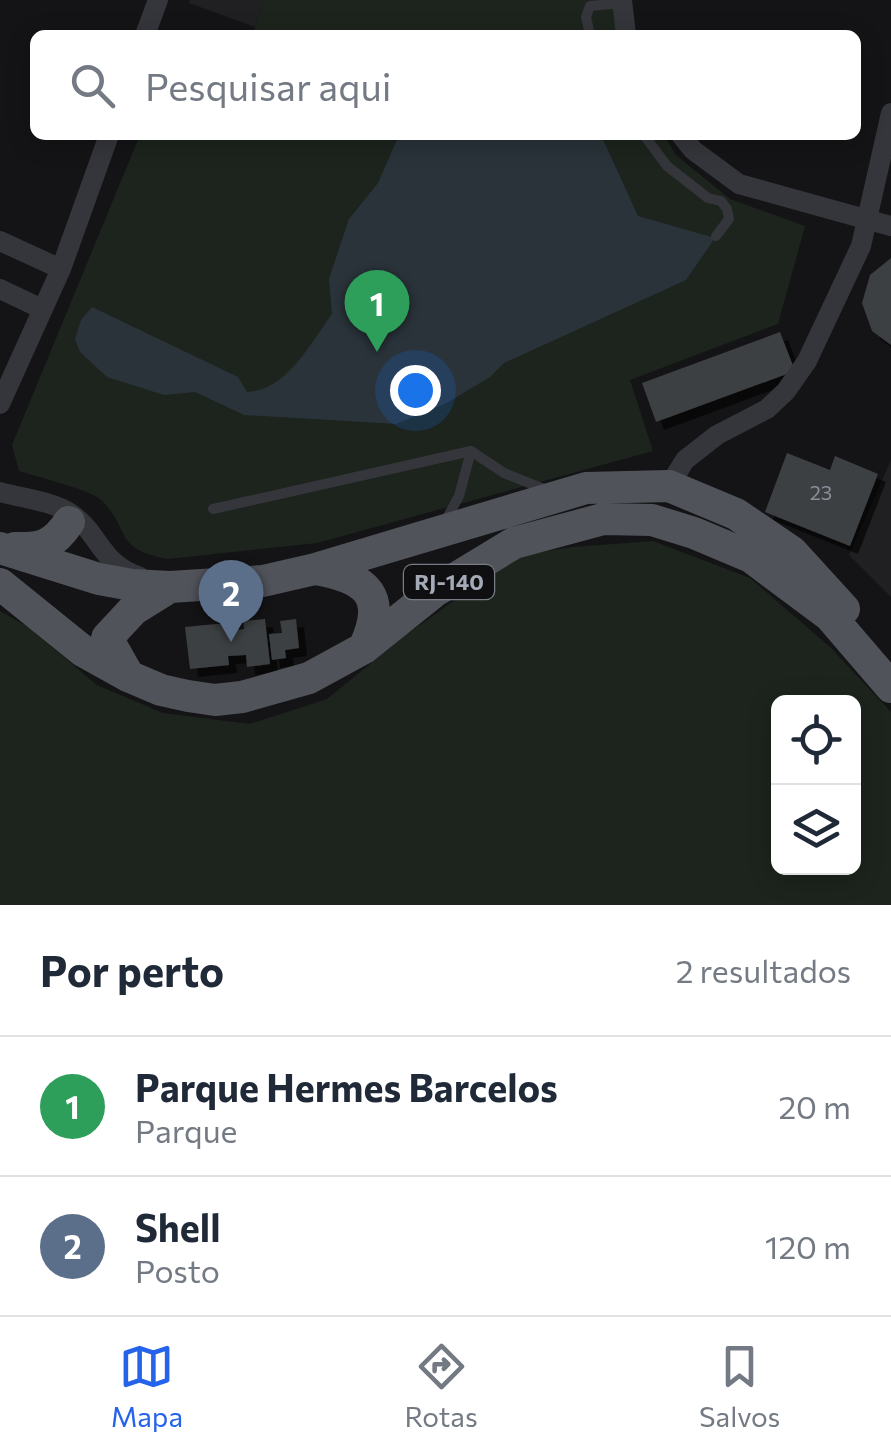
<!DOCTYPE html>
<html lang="pt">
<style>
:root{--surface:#fff;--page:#f6f6f7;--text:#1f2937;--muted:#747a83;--line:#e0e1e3;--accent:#2563eb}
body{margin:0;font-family:Commissioner,sans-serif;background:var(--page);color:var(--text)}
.controls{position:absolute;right:30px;bottom:30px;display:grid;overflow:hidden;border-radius:15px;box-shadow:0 5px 25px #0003}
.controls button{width:90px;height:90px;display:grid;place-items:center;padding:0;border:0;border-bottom:2px solid var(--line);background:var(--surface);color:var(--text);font:50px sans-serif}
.you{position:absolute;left:415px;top:390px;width:35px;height:35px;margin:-25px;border:8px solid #fff;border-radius:50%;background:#1a73e8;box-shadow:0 0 0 15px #1a73e833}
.badge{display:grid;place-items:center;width:65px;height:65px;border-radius:50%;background:var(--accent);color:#fff;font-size:32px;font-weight:700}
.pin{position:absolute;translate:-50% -82px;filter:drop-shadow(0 2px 5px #0008)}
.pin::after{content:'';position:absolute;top:52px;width:35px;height:30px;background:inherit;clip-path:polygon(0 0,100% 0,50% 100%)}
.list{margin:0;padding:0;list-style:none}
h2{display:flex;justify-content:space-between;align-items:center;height:130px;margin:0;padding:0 40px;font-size:42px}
h2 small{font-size:32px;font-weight:400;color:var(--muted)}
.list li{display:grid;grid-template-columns:65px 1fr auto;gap:30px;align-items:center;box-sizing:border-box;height:140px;padding:0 40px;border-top:2px solid var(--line)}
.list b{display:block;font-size:38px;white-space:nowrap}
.list p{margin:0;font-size:32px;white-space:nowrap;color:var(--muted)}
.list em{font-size:32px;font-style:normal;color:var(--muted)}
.icon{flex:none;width:55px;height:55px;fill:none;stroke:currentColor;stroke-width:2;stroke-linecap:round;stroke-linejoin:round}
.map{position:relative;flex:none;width:891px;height:905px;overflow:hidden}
.search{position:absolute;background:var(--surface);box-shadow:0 5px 25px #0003;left:30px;right:30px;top:30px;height:110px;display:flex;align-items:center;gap:25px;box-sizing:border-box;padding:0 35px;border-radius:15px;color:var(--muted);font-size:38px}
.sheet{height:410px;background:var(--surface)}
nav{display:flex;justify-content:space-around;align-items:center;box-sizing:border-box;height:140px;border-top:2px solid var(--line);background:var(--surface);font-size:28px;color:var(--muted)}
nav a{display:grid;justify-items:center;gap:5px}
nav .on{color:var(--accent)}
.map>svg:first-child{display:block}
.built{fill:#202023}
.green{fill:#1c241d;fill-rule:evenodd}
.water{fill:#2a333a}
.building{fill:#3e3f43;filter:url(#shadow)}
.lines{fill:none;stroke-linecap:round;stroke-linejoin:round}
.lane{stroke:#35363b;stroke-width:10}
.street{stroke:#35363b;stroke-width:20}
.primary{stroke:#51535a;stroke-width:32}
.labels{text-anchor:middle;stroke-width:9;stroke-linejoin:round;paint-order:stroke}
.number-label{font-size:20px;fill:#8b8f9a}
.shield{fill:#0f0f11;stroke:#787c85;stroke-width:2.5}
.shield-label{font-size:22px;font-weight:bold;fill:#a5aab7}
</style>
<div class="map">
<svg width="891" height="905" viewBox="0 0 891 905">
<defs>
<filter id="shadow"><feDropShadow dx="8" dy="8" stdDeviation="0" flood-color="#0009"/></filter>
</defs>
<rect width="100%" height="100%" fill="#141416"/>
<!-- built -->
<path class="built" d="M190,0h75l-10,27 -66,-24z
M891,460v137l-42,-42z"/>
<!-- green -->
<path class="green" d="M265,0h349l3,35h-365z
M140,135h524l12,20 54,44 75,27 -27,98 -148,56 23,71 -336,92 -150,16c-55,-11 -36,-30 -66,-59 -10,-10 -66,-24 -82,-29l-7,-26z
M653,541l97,37 80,69 61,65v193h-891v-294l28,16 69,58 66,28 87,11 77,-25 76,-62 115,-82 55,-8zM778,702h76v166h-76z"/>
<!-- water -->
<path class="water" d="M399,135h202l37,81 77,22 -29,42 -182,83 -14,14 -45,27 -49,20 -152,-9 -49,-23 -31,3 -57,-18 -27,-25 -5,-13 6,-19 11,-13 146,70 9,15c40,-2 62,-47 85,-78l-3,-35 20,-60 29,-36z"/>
<!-- building -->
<path class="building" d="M891,258v87l-19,-14 -10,-28 8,-28z
M780,332l15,39 -139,51 -14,-39z
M787,453l43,17 5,-14 43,18 -28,72 -85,-34z
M265,619l5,45 -23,3 -1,-12 -18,1 1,9 -39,4 -5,-42 41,-4 1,8 17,-2 -1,-8z
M296,619l3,29 -14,2 1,8 -14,2 -3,-26 13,-1 -2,-12z"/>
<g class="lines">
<!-- lane -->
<path class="lane" d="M590,35l-4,-18 4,-11 32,-3
M644,135l23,31 41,32 13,3 6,8 2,10 -13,17
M213,509l258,-58 33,22 40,16
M446,520l13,-24 12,-45"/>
<!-- street -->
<path class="street" d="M622,0l4,35
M145,35l13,-35
M681,135l12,15 46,34 152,42
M0,241l61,28
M0,289l42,20
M0,404l61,-135 48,-134
M669,486l16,-26 32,-25 50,-26 19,-18 21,-30 54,-115 30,-133
M0,492c21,6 52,9 70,21 31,21 28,49 70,64"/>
<!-- primary -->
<path class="primary" d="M0,548l99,31 33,6 38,2 93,-6 52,-12 271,-81 83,-2 67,28 56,38 52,57
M15,548c26,1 39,-3 54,-26
M315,569c53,9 73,27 49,79
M0,584l83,67 45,25 33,14 27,6 27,4 27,-3 67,-19 55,-30 71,-57 79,-48 89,-24 49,1 42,13 57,24 79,59 61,71
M128,675l-21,-37 26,-28 37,-23"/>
</g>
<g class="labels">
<!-- number labels -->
<g class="number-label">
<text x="821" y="500">23</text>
</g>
<!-- shield labels -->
<rect class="shield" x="404" y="565" width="90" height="34" rx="8"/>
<g class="shield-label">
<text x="449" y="590">RJ-140</text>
</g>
</g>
</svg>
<div class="controls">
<button><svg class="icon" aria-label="locate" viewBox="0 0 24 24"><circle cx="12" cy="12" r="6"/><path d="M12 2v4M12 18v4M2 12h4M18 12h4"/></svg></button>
<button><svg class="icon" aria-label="layers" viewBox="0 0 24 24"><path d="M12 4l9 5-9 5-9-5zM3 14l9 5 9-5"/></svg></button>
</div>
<div class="you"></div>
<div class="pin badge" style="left:377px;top:352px;background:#2e9e5b">1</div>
<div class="pin badge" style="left:231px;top:642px;background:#5c6f8a">2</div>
<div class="search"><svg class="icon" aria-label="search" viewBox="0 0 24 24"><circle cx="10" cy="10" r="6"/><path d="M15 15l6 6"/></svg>Pesquisar aqui</div>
</div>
<section class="sheet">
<h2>Por perto<small>2 resultados</small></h2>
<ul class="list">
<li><span class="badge" style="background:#2e9e5b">1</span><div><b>Parque Hermes Barcelos</b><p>Parque</p></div><em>20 m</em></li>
<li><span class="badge" style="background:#5c6f8a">2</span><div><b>Shell</b><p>Posto</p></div><em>120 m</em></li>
</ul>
</section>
<nav>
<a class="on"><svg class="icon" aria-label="map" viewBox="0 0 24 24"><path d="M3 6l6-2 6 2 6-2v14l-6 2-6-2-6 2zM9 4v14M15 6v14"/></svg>Mapa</a>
<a><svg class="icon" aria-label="directions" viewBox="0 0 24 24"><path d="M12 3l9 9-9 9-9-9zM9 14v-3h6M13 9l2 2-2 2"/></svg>Rotas</a>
<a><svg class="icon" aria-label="saved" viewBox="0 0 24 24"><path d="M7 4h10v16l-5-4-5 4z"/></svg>Salvos</a>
</nav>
